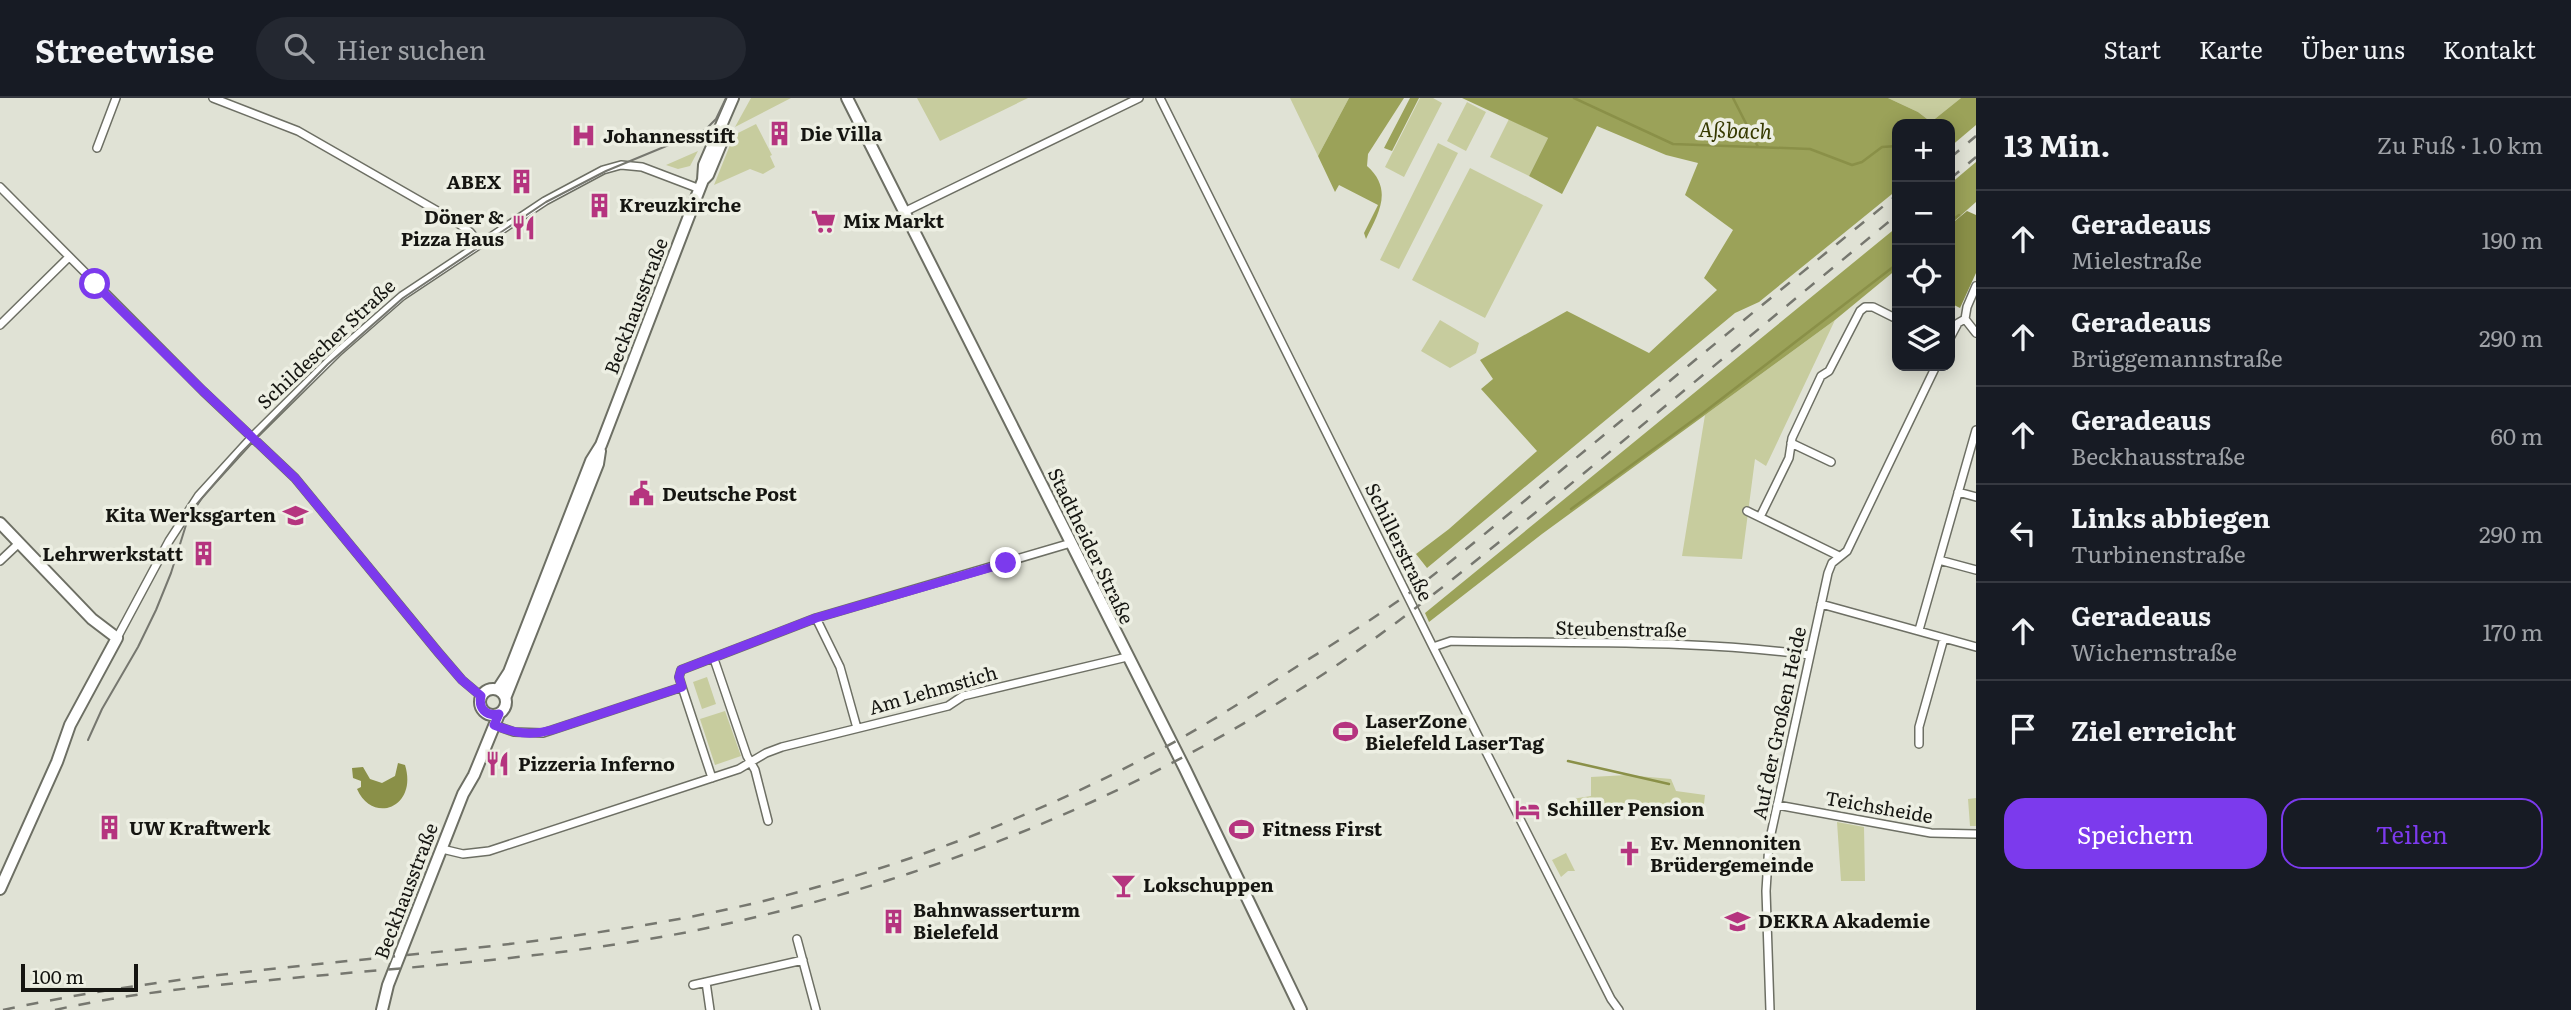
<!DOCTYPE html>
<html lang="de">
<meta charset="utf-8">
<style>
:root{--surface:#171b24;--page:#242831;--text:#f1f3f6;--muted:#9ea1a6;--line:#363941;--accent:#7c3aed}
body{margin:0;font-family:Literata,serif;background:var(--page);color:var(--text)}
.controls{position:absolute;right:21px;top:21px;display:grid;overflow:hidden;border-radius:14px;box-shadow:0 4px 18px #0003}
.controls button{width:63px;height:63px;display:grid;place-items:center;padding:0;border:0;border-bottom:2px solid var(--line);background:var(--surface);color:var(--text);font:35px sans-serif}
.scale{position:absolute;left:21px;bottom:18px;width:117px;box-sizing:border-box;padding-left:7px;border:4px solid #151511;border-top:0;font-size:19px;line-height:24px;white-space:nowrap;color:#151511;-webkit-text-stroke:5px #edefe3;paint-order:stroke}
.stop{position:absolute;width:21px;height:21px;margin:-16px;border:5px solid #7c3aed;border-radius:50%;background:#fff}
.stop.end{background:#7c3aed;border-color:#fff;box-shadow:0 2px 7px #0008}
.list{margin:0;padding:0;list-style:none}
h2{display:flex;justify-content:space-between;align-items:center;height:91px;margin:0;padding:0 28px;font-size:30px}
h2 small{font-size:23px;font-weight:400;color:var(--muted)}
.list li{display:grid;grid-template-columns:46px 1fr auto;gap:21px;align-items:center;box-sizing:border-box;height:98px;padding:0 28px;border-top:2px solid var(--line)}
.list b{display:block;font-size:26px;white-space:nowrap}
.list p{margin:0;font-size:23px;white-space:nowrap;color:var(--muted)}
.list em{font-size:23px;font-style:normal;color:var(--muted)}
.actions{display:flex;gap:14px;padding:21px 28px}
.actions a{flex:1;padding:16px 0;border:2px solid var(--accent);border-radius:21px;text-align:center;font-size:24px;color:var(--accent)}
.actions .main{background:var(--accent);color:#fff}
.icon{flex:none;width:38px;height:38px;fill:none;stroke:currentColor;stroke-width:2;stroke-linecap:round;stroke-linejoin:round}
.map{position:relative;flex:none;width:1976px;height:912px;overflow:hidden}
header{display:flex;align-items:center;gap:42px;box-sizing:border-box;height:98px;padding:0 35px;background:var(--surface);border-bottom:2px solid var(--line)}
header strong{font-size:33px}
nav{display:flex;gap:38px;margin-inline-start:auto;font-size:24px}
.search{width:490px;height:63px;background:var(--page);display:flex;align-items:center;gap:18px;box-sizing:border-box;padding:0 24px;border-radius:38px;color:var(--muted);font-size:26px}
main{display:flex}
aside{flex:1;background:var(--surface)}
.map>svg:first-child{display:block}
.green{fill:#c7cc9e}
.forest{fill:#9ba259}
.water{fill:#8a9048}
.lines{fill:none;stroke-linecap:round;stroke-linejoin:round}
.stream{stroke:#8a9048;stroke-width:2.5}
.street-casing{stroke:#6d6f64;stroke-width:10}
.secondary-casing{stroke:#6d6f64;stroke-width:14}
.street{stroke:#fff;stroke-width:7}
.secondary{stroke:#fff;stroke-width:10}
.tram{stroke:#76776f;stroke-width:2}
.rail{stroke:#76776f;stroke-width:2.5;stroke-dasharray:12 12;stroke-linecap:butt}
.route{stroke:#7c3aed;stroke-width:9}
.labels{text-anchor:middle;stroke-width:7;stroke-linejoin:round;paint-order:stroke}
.poi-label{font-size:19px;font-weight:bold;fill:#151511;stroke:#edefe3;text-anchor:start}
.street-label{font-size:19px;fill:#151511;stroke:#edefe3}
.water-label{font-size:21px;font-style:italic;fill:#363900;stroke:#edefe3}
</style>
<header>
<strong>Streetwise</strong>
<div class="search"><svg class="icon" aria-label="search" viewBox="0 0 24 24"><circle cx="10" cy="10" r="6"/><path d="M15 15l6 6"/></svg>Hier suchen</div>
<nav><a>Start</a><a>Karte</a><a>Über uns</a><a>Kontakt</a></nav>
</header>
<main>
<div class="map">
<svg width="1976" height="912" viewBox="0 0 1976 912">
<rect width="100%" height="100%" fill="#e0e2d5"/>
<!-- green -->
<path class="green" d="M751,0h40l-56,29z
M917,0h111l-88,43z
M1290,0h59l-31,58z
M1420,0h13l9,5 -38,74 -19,-10z
M1888,0h73l-30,24 -13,-10z
M1467,4l19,10 -20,39 -19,-10z
M1509,21l39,19 -19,38 -39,-19z
M756,26l16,31 -2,1 5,11 -12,7 -13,-5 -36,16 20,-50z
M1438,45l20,10 -59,116 -19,-9z
M698,53l-8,15 -12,3 -12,-4z
M1470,70l73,37 -58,113 -73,-38z
M1440,222l39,23 -3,10 -26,15 -29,-17z
M1835,222l-69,146 -11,-7 -13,100 -60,-3 23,-141z
M707,579l9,27 -14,5 -9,-27z
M725,613l16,45 -26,9 -15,-46z
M1627,677l44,4 5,12 29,4 -2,17 -33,-3 -97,8 -1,-18 19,-3v-19z
M1976,700v28h-6l-2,-27z
M1837,724l27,5 1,54h-24z
M1566,755l9,18h-7l-7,6 -9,-17z"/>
<!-- forest -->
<path class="forest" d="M1349,0h55l-36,56 -1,12c27,24 11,48 -1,73l-2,-6 14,-28 -39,-20 -4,7 -17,-36z
M1410,0h9l-27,53 -8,-3z
M1462,0h426l30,14 13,10 30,-24h15v27l-26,22v-23h-53v66l-138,112 -24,11 -308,255 -11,-14 33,-25 88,-78 -56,-62 12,-10 -13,-19 87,-49 82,42 68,-63 -13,-12 29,-48 -48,-35 13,-32 -32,-8 -69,-29 -35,68 -33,-18 19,-38z
M1976,64v40l-26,23v-41z
M1897,129v42l-62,51 -293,214 -113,88 -4,-9z"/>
<!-- water -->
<path class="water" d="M1967,113l9,4v58l-16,35 -10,-5v-78z
M398,665l7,2c13,42 -32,60 -48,24l4,-2v-6l-8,-3 -1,-10 11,-1 7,12 12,4 13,-7z"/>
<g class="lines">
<!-- stream -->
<path class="stream" d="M1574,0l99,46 137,5 42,16 10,-3 20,-15 15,-1
M1733,0l25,49
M1950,124l9,-7
M1571,411l132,-96 194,-149
M1568,663l101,23"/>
<defs>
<path id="street" d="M213,0l85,33 157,90 15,11 9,11
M1160,0l273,549 178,352 8,11
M97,50l19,-50
M0,89l203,204 92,87 143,174 24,28 19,16
M904,114l235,-114
M1976,188l-9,21 -2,12 11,14
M0,227l69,-68
M1950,240l8,-15 7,-4
M1791,345l40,19
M1958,394l18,5
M1747,413l92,45
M1760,419l29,-59 3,-20 29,-62 8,-5 31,-60 5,-4h8l24,12
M1939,462l37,10
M0,463l18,-17
M1821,506l155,43
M816,520l24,49 17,61
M1919,532l57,-200
M117,540l52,-97 30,-46 53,-58 87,-86 63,-55 143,-95 58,-31 18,-5 21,2 58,22
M1433,549l18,-6c119,3 241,-2 358,14
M714,561l33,97 8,14 13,51
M682,589l30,91
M494,627l20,7 29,1 139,-46 -3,-10 2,-7 135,-52 255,-75
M1919,646v-17l25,-89
M1777,707l154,28 45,1
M442,751l21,5 26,-3 250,-82 27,-16 16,-6 166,-41 15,-10 164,-39
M797,841l19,71
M706,884l4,28
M693,887l110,-25
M1770,912l-4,-119 3,-48 59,-270 4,-10 15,-12 89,-185"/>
<path id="secondary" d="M847,0l338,671 116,241
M703,82l5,-5 15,-36
M0,425l92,96 25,19 -47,87 -13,37 -57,127
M480 604a13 13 0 1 1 26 0a13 13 0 1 1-26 0Z
M498,591l11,-17 82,-211 10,-16 93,-242 9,-23 1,-15 29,-67
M506,598l92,-232 2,-13
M382,912l6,-25 75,-191 11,-19 25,-61"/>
</defs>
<!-- street casing -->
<use href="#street" class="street-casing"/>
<!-- secondary casing -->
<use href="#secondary" class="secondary-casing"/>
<!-- street -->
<use href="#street" class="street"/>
<!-- secondary -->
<use href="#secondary" class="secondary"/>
<!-- tram -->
<path class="tram" d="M88,642l14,-31 36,-62 18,-37 15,-37 15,-48 10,-20 45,-52 87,-89 75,-66 143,-96 60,-31 99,-41 11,-11 10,-21"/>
<!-- rail -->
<path class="rail" d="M1950,60l26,-22
M1950,81l26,-22
M3,912c247,-54 501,-49 748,-106 140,-33 280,-85 407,-153 50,-27 98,-58 146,-89 39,-24 78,-49 115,-76 54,-41 105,-85 157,-128 107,-88 214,-176 321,-263
M55,912c74,-17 151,-24 226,-31 138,-13 276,-21 412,-48 230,-47 452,-136 647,-268 77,-53 149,-113 221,-171 112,-92 224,-185 336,-277"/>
</g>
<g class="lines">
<!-- route -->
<path class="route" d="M95,186l104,103 96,91 143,174 24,28 19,16c-3,12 5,21 18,18l-5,11c20,8 36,11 58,5l130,-43 -3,-10 2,-7 135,-52 190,-55"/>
</g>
<!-- icons -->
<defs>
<symbol id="building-bare" viewBox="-9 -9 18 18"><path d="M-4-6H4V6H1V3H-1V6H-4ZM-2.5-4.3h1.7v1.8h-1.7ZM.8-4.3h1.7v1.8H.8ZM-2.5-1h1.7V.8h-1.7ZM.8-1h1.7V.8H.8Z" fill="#b5347f" stroke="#edefe3" stroke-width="2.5" paint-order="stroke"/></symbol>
<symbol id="hospital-bare" viewBox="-9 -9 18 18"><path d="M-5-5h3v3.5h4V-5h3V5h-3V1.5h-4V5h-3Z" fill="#b5347f" stroke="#edefe3" stroke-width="2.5" paint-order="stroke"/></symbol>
<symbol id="supermarket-bare" viewBox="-9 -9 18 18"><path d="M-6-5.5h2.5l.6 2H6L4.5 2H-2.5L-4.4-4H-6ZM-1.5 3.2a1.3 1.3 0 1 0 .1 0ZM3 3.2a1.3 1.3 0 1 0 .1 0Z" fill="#b5347f" stroke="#edefe3" stroke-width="2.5" paint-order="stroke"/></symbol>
<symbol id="restaurant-bare" viewBox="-9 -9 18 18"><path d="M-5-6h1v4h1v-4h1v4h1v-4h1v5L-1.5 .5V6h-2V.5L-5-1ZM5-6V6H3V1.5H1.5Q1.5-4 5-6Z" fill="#b5347f" stroke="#edefe3" stroke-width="2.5" paint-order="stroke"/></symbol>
<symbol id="civic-bare" viewBox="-9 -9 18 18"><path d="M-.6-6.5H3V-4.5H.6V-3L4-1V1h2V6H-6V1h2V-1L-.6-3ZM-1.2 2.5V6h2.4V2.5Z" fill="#b5347f" stroke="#edefe3" stroke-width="2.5" paint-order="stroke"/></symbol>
<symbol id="school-bare" viewBox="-9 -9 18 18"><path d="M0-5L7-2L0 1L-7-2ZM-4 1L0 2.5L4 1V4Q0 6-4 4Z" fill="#b5347f" stroke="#edefe3" stroke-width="2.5" paint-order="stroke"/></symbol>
<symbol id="stadium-bare" viewBox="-9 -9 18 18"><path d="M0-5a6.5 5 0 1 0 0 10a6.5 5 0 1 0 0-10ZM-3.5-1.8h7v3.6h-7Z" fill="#b5347f" stroke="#edefe3" stroke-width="2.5" paint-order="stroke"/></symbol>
<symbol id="hotel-bare" viewBox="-9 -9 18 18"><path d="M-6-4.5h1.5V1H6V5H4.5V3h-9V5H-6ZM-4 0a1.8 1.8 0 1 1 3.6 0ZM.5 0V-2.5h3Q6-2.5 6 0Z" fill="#b5347f" stroke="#edefe3" stroke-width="2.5" paint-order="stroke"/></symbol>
<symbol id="church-bare" viewBox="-9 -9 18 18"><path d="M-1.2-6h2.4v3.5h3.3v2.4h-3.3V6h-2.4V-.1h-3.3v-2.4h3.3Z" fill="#b5347f" stroke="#edefe3" stroke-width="2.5" paint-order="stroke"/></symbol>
<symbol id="bar-bare" viewBox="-9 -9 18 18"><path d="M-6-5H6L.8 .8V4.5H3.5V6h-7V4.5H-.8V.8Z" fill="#b5347f" stroke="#edefe3" stroke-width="2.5" paint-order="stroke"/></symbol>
<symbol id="university-bare" viewBox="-9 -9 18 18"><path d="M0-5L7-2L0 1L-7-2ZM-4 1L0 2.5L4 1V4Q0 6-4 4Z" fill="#b5347f" stroke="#edefe3" stroke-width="2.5" paint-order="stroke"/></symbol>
</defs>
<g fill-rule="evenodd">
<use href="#building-bare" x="762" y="18" width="35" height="35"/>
<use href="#hospital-bare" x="566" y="20" width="35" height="35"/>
<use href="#building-bare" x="504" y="66" width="35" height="35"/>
<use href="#building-bare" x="582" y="90" width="35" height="35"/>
<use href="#supermarket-bare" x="806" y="106" width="35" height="35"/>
<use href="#restaurant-bare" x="506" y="112" width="35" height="35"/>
<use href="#civic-bare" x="624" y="378" width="35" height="35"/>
<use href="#school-bare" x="278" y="400" width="35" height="35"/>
<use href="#building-bare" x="186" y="438" width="35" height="35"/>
<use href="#stadium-bare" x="1328" y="616" width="35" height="35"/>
<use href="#restaurant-bare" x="480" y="648" width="35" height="35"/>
<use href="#hotel-bare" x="1510" y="694" width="35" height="35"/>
<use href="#building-bare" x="92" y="712" width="35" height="35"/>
<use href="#stadium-bare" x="1224" y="714" width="35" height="35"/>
<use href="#church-bare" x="1612" y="738" width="35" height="35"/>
<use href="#bar-bare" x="1106" y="770" width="35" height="35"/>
<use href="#building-bare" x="876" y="806" width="35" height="35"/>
<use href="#university-bare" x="1720" y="806" width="35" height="35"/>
</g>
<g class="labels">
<!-- poi labels -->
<g class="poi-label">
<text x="800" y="43">Die Villa</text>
<text x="603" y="45">Johannesstift</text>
<text x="501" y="91" text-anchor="end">ABEX</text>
<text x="619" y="114">Kreuzkirche</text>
<text x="504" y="126" text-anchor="end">Döner &amp;<tspan x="504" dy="22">Pizza Haus</tspan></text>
<text x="843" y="130">Mix Markt</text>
<text x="662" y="403">Deutsche Post</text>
<text x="276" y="424" text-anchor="end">Kita Werksgarten</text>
<text x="183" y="463" text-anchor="end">Lehrwerkstatt</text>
<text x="1365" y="630">LaserZone<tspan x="1365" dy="22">Bielefeld LaserTag</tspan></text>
<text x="518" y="673">Pizzeria Inferno</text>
<text x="1547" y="718">Schiller Pension</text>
<text x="129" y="737">UW Kraftwerk</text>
<text x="1262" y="738">Fitness First</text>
<text x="1650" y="752">Ev. Mennoniten<tspan x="1650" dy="22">Brüdergemeinde</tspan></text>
<text x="1143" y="794">Lokschuppen</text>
<text x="913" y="819">Bahnwasserturm<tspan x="913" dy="22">Bielefeld</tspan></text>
<text x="1758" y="830">DEKRA Akademie</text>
</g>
<!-- street labels -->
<g class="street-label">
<text transform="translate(636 208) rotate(-69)" y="7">Beckhausstraße</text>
<text transform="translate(326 246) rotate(-43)" y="7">Schildescher Straße</text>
<text transform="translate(1399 444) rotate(64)" y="7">Schillerstraße</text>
<text transform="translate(1091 448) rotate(64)" y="7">Stadtheider Straße</text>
<text transform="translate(1621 531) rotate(1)" y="7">Steubenstraße</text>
<text transform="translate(933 592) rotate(-16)" y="7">Am Lehmstich</text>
<text transform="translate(1779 625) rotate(-78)" y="7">Auf der Großen Heide</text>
<text transform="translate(1879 709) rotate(10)" y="7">Teichsheide</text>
<text transform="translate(406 793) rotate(-69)" y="7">Beckhausstraße</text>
</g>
<!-- water labels -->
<g class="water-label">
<text transform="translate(1735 33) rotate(2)" y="7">Aßbach</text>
</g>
</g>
</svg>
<div class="controls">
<button>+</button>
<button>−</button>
<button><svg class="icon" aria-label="locate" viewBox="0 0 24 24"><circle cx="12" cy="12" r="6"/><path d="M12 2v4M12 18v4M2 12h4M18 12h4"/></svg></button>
<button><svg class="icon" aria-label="layers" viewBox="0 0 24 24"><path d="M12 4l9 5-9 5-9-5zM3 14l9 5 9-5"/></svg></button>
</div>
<div class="scale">100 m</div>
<div class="stop" style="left:95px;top:186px"></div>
<div class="stop end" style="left:1006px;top:465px"></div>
</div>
<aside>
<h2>13 Min.<small>Zu Fuß · 1.0 km</small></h2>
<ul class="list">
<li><svg class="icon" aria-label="ahead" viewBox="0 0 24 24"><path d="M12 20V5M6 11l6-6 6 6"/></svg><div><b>Geradeaus</b><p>Mielestraße</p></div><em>190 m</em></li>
<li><svg class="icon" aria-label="ahead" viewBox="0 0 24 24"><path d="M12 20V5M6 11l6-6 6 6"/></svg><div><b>Geradeaus</b><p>Brüggemannstraße</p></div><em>290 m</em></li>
<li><svg class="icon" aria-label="ahead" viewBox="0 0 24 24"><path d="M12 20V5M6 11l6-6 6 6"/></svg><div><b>Geradeaus</b><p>Beckhausstraße</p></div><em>60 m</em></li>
<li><svg class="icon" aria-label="left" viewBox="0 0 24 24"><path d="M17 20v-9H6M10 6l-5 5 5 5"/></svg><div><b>Links abbiegen</b><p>Turbinenstraße</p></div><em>290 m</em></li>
<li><svg class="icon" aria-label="ahead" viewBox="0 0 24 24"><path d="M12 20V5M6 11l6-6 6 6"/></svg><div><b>Geradeaus</b><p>Wichernstraße</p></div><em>170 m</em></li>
<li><svg class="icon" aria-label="arrive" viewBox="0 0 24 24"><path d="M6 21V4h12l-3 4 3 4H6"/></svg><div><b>Ziel erreicht</b></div></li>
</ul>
<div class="actions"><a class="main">Speichern</a><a>Teilen</a></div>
</aside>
</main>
